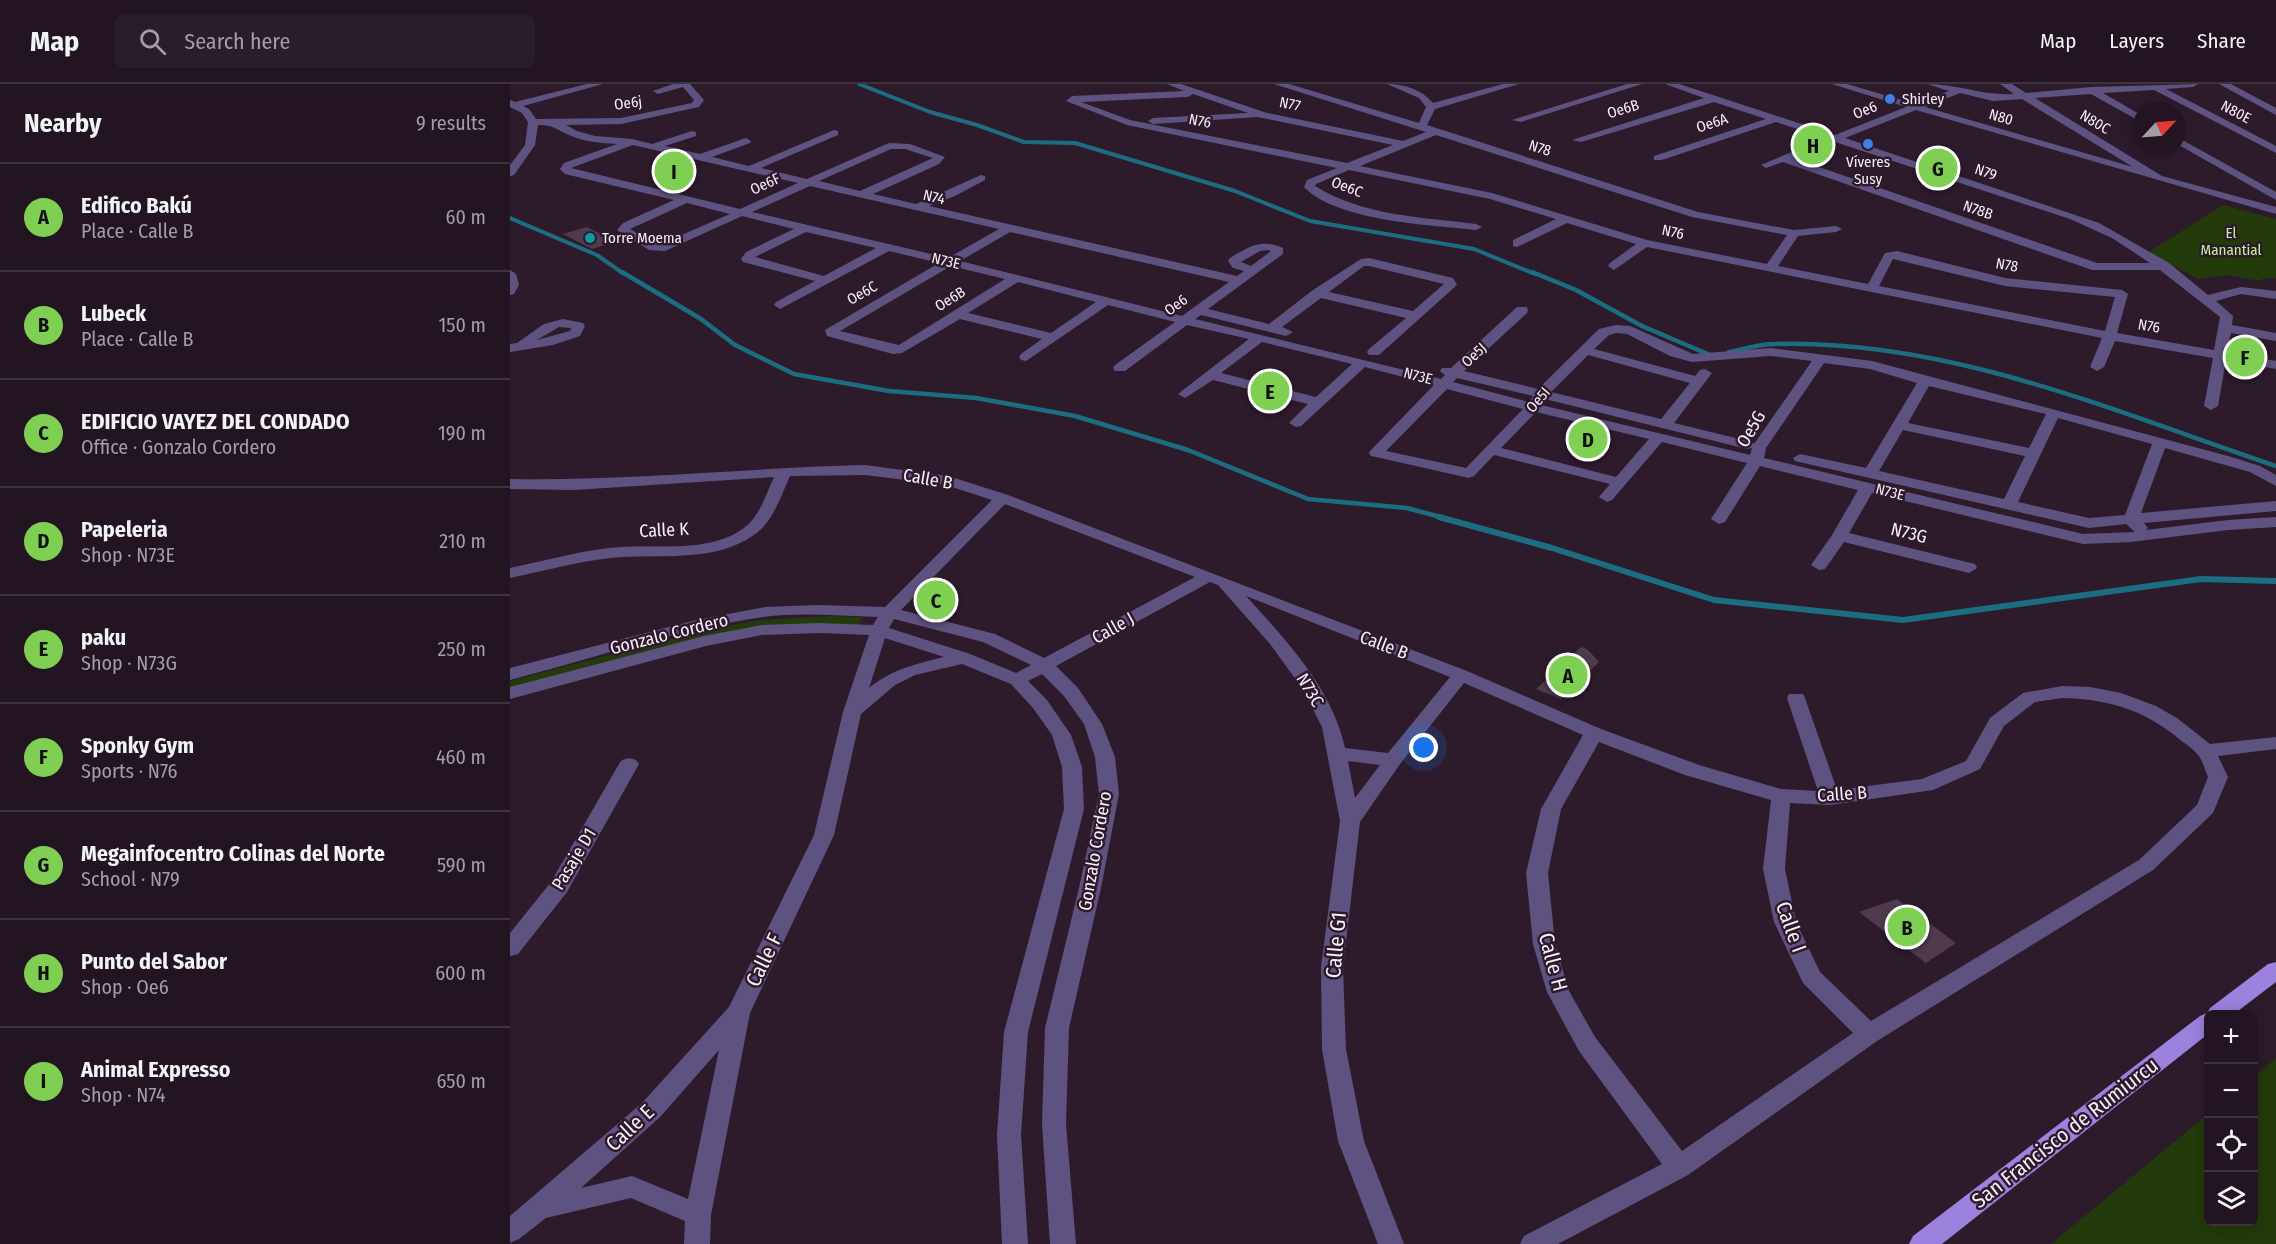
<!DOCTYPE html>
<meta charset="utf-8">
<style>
:root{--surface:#221421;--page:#2a1d2a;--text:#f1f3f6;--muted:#a29ea5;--line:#3f333f;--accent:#7fd052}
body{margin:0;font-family:"Fira Sans Condensed",sans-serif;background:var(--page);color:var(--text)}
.controls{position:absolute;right:18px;bottom:18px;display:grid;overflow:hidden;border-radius:9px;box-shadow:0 3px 15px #0003}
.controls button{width:54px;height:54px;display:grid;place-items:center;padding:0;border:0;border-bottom:2px solid var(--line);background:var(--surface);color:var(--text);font:30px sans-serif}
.compass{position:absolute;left:1622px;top:18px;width:54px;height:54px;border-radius:50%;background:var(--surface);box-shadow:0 3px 15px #0003;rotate:64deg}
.you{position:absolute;left:914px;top:664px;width:21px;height:21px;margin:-15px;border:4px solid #fff;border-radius:50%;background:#1a73e8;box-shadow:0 0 0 9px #1a73e833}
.badge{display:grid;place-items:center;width:39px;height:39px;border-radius:50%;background:var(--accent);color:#111;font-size:20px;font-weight:700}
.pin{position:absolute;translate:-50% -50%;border:3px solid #fff;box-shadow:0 2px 6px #0006}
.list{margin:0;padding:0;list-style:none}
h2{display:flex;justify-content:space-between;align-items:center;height:78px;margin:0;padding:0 24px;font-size:26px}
h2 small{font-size:20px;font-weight:400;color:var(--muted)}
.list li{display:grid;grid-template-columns:39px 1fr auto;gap:18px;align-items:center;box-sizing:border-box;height:108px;padding:0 24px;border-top:2px solid var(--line)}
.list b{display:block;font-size:22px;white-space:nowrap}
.list p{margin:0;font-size:20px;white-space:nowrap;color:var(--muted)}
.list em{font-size:20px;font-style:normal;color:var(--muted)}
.icon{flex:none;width:33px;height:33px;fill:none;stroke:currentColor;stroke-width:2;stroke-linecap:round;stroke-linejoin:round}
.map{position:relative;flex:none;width:1766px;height:1160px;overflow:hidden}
header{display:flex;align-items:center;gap:36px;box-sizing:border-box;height:84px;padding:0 30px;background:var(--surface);border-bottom:2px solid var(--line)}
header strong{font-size:28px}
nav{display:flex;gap:33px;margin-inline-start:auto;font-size:21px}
.search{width:420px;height:54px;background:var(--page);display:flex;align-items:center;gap:15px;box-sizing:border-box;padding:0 21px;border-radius:9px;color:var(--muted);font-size:22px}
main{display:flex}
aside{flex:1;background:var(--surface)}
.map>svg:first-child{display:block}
.green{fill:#233a0a}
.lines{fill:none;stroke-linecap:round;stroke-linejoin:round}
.stream-far2{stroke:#1d6d80;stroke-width:4}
.stream-far1{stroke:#1d6d80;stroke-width:4.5}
.stream{stroke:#1d6d80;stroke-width:6}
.building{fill:#4f3b4d}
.minor{fill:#5e5380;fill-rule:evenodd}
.major{fill:#9a82de;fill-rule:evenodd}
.shop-dot{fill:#3f7fe0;stroke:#2d1b2c;stroke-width:2}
.culture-dot{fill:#0f9aa8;stroke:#2d1b2c;stroke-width:2}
.labels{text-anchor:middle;stroke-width:5;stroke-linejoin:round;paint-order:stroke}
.far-poi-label{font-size:15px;fill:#faedf9;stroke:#2d1b2c;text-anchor:start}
.far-street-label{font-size:15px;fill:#faedf9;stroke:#2d1b2c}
.far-park-label{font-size:15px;fill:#c1f297;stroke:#2d1b2c}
.street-label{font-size:18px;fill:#faedf9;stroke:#2d1b2c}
.near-street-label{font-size:21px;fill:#faedf9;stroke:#2d1b2c}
</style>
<header>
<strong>Map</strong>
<div class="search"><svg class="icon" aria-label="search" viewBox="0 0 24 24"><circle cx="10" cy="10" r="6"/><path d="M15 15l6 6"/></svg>Search here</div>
<nav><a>Map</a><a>Layers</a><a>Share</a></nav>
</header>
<main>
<aside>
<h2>Nearby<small>9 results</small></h2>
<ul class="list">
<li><span class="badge">A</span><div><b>Edifico Bakú</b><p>Place · Calle B</p></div><em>60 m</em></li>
<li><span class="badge">B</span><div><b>Lubeck</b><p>Place · Calle B</p></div><em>150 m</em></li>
<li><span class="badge">C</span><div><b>EDIFICIO VAYEZ DEL CONDADO</b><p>Office · Gonzalo Cordero</p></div><em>190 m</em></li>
<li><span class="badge">D</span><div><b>Papeleria</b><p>Shop · N73E</p></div><em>210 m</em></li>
<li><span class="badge">E</span><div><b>paku</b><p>Shop · N73G</p></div><em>250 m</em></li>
<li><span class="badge">F</span><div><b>Sponky Gym</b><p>Sports · N76</p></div><em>460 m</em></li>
<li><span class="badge">G</span><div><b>Megainfocentro Colinas del Norte</b><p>School · N79</p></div><em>590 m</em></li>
<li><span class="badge">H</span><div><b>Punto del Sabor</b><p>Shop · Oe6</p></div><em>600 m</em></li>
<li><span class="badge">I</span><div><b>Animal Expresso</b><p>Shop · N74</p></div><em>650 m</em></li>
</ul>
</aside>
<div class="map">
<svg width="1766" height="1160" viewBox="0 0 1766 1160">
<rect width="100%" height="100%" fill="#2d1b2c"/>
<!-- green -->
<path class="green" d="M1713,121l53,14v59h-12l-4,3 -33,-6 -29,4 -49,-27z
M321,532l31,1 -4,10h-90l-258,64v-10l190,-50 60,-11z
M1766,974v186h-225l157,-130v108h46v-145z"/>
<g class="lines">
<!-- stream-far2 -->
<path class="stream-far2" d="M349,0l71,28 47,13 47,17 51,1 160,48 75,30 164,28 61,25
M0,134l87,37 27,19"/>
<!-- stream-far1 -->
<path class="stream-far1" d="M112,188l79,47 34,26 59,29 95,17 87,7 99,18 113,34 120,49 99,9 37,10
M1022,188l44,18 66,36 68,29
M1219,268c15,-3 30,-8 45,-8 175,-5 339,67 502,122"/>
<!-- stream -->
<path class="stream" d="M929,433l113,31 162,52 189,20 298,-41 75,2"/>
</g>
<!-- building -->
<path class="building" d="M77,143l29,15 -24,7 -29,-15z
M1071,563l6,2 12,13 -38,37 -25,-10z
M1387,815l59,44 -30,20 -67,-51z"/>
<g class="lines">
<!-- minor -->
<path class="minor" d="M77,0h16l-80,22 6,3 7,10 85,-1 71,-15 2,-3 -11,-13 -25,7 -5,-3 20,-7h17l14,16 -5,7 -78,17 -55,1 11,6 18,5 37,3 20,5 40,-13 4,1v4l-31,10 35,8 46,-16 5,3 -1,2 -38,14 37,9 85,-36 4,1v4l-77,33 46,11 82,-36 21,1 35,13 -6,7 -66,30 43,10 65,-29 4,1v4l-30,16 -26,10 308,70 7,-5 -11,-3 -5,-7 2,-3c18,-11 32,-20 53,-10v6l-75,55 61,15 44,-34 48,-31 8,-1 84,20 4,7 -78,70h-10l-2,-3 2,-3 37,-31 -85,-20 -39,29 11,5 -7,4 -85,-21 -6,4 246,60 4,-4 -5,-4 2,-3h9l66,-61h10l1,3 -1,3 -63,58 74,18 61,-60 17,-4 14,1 63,28 78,-6 101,13 356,95 32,10 16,9v11l-26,-14 -85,-24 -24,65 135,-12v10l-132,12 4,5 -2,2 82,-10 48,-3v10l-48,3 -97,12 -48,2 -211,-51 -23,40 126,31 2,4 -8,5 -125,-31 -19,27 -6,1 -8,-5 21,-30 26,-45 -98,-24 -35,56 -6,2 -8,-5 36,-56 -85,-21 -50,58 -5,2 -8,-5 11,-13 -116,-29 -20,21 -5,2 -93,-21 -5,-1 -2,-3 2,-3 63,-65 -69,-18 -64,59 -5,1 -7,-4 19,-19 -95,-24 -28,18 -7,-4 71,-55 -62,-14 -62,46h-10l-2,-3 2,-3 60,-43 -67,-17 -82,56 -5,-1 -2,-3 2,-3 21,-15 -82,-20 -58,34 -9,1 -66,-18 -2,-6 114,-67 -50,-12 -109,58 -6,-4 2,-3 39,-21 -72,-19 -2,-3 5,-7 48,-23 -52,-13 -77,35 -16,-1 -32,-20 6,-7 51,-23 -109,-26 -5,-5 4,-6 53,-19c-16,-1 -33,-2 -48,-9 -14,-6 -15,-10 -31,-10l-3,20 -21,30 -4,1v-11l15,-20 3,-23 -6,-9 -12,-6v-7l5,2zM123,61l165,38 -58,26 -169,-41zM381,65h14l28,9 -73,33 -41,-10zM300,102l189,43 -51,29 -196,-46zM177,119l43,11 -67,29h-8l-25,-14zM296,148l70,16 -52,28 -69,-19zM500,148l219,50 -47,34 -222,-55zM757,166l4,1 -20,15 -10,-4 19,-11zM441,182l54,13 -106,66 -59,-14zM854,182h5l75,18 -31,27 -84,-19zM508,198l78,20 -45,31 -83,-20zM1106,249l11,1 43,22 22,6 79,-6 41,5 -58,83 -2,-2 -78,-19 38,-50 -7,-4 -5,1 -5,6 -101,-27 15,-14zM752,258l90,22 -36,33 -95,-24zM1078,271l102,28 -29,36 -110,-27zM1314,279l46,6 47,14 -51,85 -66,-14 -7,4 2,3 294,67 37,-4 9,8 -52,2 -319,-76 2,-10zM947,294l76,18 -4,6 -76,-20zM1419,302l117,28 -17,34 -121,-25zM937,305l76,20 -57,59 -80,-17zM1035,315l202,50 5,-1 -2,7 -209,-50zM1026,328l113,27 -33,38 -115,-29zM1548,334l94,26 -27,71 -36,3 -71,-16zM1393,346l122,26 -21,43 -125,-28z
M657,0h14l86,29 136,28 23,-9 -152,-48h15l130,39 7,-16 -7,-9 -32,-14c18,0 35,6 46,19l70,-19h16l-84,25 -8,16 271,87 96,18 42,-4 6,3 -6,3 -38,4 -20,30 90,18 17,-31 12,-2 108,27 117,12 6,4 -11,39 97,17 6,-33 -60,-47h-68l-309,-108 -17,6 -5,-3 64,-27 -49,-16 -114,38h-8v-4l112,-37 -52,-17 -133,40 -9,-2 132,-42 -39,-14h14l156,51 71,-28 -74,-23h15l68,20 34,-13 -22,-7c30,0 57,12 87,10l-14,-10h12l14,9 65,-6 107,-3 -5,3 -27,2 110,57v7l-122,-63 -51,3 38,22v7l-50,-28 -56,4 127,78 114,31v7l-360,-104 -71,28 254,85 70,40 39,32 33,-8 35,4v8l-35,-5 -25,7 17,15 -1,9 44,8v8l-45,-8 -4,19 49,9v8l-50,-9 -8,46 -7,4 -7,-4 9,-48 -98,-17 -11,26 -7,4 -7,-4 12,-29 -455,-91 -33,23 -6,-4 2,-3 26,-19 -69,-21 -50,24 -4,-1v-6l43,-21 -66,-20 -141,-29 -33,14 -1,2c48,30 106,31 161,38l6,3 -6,3c-46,-5 -140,-9 -172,-43l3,-7 30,-12 -210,-43 -61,-24 6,-5 112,-5zM1450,9l33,8 29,-2 111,68 -208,-60zM683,10l55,19 -95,5 -5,3 5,3 105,-7 135,28 -46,18 -217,-43 -49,-18 107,-5zM926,51l256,82 95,18 -20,29 -120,-24 -155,-47 -132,-27zM1325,58l235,77 42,19 38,25h-53l-304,-105zM1383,175l112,27 110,11 -10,34 -226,-45z
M1117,0h15l-121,38 -9,-2z
M1709,0h12l45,24v7z
M1667,53l99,55v8l-99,-56z
M0,186l6,4 3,11 -5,9 -4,1z
M53,235l20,4 2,3 -5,10 -27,9 -43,7v-8l7,-1 27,-19zM49,243l12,1 -1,3 -33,9z
M355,381l83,11 60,19 459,176 134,58 98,36 82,24 37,2 -31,-93 2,-4h14l2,4 32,92 85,-11 44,-18 24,-43 33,-25 39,-7 28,1 31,6 35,13 21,12 33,26 66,-7v12l-58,7 10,21 -15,36 -60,57 -276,171 -189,134 -130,69h-38l4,-8 138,-72 -83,-113 -32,-59 -14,-48 -7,-71 15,-64 42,-74 -119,-52 -64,81 -40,58 -17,145 3,82 18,92 40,103h-26l-40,-103 -16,-92 -1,-82 19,-146 -18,-94 -20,-39 -32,-44 -52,-59 -8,-3 -154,84 22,22 24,36 13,33 4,37 -18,94 -32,140 -3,96 10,120h-26l-8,-120 3,-96 34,-140 20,-94 -4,-37 -11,-33 -20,-28 -22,-22 -14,7 19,19 24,35 11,32 2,42 -56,223 -7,103 7,109h-26l-5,-109 7,-103 60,-223 -2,-42 -10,-32 -19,-27 -22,-24 -49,-20 -47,11 -20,10 -34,29 -27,121 -84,178 -39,202 -1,29h-26l1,-23 -54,-23 -85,20 -27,21 -9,4v-27l132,-113 87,-96 85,-172 29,-123 26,-77 -50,-2 -57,2 -56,11 -196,53v-12l194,-51 58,-11 57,-2 54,2 5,-8c-38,-1 -77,-5 -115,0 -86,13 -169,41 -253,63v-12l186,-48 69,-13 52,-2 68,2 107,-107 -46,-15 -81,-10 -75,1c-9,20 -17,46 -36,59 -41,29 -98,18 -144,23 -34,4 -67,13 -100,20v-10c33,-7 66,-16 99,-20 43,-5 98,7 135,-20 16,-12 22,-34 30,-51l-200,13 -64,-1v-10c118,2 237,-11 355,-14zM495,420l190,73 -151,81 -49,-24 -94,-24zM736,512l204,81 -62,76 -43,-5c-13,-60 -59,-108 -99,-152zM384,535l89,23 48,23 -15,8 -46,-19 -81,-26zM375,554l59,19c-28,7 -52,12 -75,31zM1552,614c44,1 81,11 116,40 6,5 16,11 21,18 4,6 6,14 9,21l-11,28 -58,55 -268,161 -51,-49 -24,-50 -11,-53 5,-66 40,2 103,-15 47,-21 24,-43 31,-24zM1089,658l86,33 86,25 -8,69 11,53 29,61 50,50 -171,118 -87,-114 -26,-46 -14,-47 -7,-71 13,-64zM838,677l32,4 -25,33zM209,966l-31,149 -56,-23 -51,12 79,-71z
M119,674l7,2 3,4 -72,128 -49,62 -8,2v-23l41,-51 68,-118 3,-4z"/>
<!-- major -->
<path class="major" d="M1766,878v20l-42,32h-26v20l-266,210h-33l4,-8 287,-220 7,-3 3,-5 58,-44z"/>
</g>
<!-- markers -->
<g class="shop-dot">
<circle cx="1380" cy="15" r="6"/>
<circle cx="1358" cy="60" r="6"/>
</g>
<circle class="culture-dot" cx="80" cy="154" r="6"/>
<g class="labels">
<!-- far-poi labels -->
<g class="far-poi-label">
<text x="1392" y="20">Shirley</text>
<text x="1358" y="83" text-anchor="middle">Víveres<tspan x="1358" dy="17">Susy</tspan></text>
<text x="92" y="159">Torre Moema</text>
</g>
<!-- far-street labels -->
<g class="far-street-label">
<text transform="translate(118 19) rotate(-7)" y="5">Oe6j</text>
<text transform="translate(780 20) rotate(12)" y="5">N77</text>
<text transform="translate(1113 25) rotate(-17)" y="5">Oe6B</text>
<text transform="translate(1355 26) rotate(-22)" y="5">Oe6</text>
<text transform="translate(1726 28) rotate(28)" y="5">N80E</text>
<text transform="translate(1491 33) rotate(16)" y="5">N80</text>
<text transform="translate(690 37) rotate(11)" y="5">N76</text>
<text transform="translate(1585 38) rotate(31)" y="5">N80C</text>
<text transform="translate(1202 39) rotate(-18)" y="5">Oe6A</text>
<text transform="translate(1030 64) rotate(17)" y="5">N78</text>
<text transform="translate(1476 88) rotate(18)" y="5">N79</text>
<text transform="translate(255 100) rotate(-25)" y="5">Oe6F</text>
<text transform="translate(837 103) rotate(21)" y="5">Oe6C</text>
<text transform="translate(424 113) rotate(13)" y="5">N74</text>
<text transform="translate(1468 126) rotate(19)" y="5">N78B</text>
<text transform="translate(1163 148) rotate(12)" y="5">N76</text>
<text transform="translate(436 177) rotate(13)" y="5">N73E</text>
<text transform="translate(1497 181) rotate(10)" y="5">N78</text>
<text transform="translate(352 209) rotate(-30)" y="5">Oe6C</text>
<text transform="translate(440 215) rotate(-32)" y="5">Oe6B</text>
<text transform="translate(666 221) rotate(-37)" y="5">Oe6</text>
<text transform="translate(1639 242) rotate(10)" y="5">N76</text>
<text transform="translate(964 271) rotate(-43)" y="5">Oe5J</text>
<text transform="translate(908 292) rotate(14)" y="5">N73E</text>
<text transform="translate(1028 316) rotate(-49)" y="5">Oe5I</text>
<text transform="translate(1380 408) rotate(14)" y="5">N73E</text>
</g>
<!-- far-park labels -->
<g class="far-park-label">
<text x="1721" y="154">El<tspan x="1721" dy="17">Manantial</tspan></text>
</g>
<!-- street labels -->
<g class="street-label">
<text transform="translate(1241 345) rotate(-60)" y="6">Oe5G</text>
<text transform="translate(418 395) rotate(10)" y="6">Calle B</text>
<text transform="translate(154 446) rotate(-3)" y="6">Calle K</text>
<text transform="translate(1399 449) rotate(14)" y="6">N73G</text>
<text transform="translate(603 544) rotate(-29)" y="6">Calle J</text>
<text transform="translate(159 550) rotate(-14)" y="6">Gonzalo Cordero</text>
<text transform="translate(874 561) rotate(21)" y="6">Calle B</text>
<text transform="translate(800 606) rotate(59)" y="6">N73C</text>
<text transform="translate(1332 710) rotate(-4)" y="6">Calle B</text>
<text transform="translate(585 767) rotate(-80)" y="6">Gonzalo Cordero</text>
<text transform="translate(64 775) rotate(-59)" y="6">Pasaje D1</text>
</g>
<!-- near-street labels -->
<g class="near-street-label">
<text transform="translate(1281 843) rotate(70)" y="7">Calle I</text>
<text transform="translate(826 861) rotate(-85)" y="7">Calle G1</text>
<text transform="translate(254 876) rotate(-64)" y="7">Calle F</text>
<text transform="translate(1043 878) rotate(75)" y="7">Calle H</text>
<text transform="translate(120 1044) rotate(-43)" y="7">Calle E</text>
<text transform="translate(1555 1049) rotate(-38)" y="7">San Francisco de Rumiurcu</text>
</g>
</g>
</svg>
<div class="controls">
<button>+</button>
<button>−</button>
<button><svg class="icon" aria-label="locate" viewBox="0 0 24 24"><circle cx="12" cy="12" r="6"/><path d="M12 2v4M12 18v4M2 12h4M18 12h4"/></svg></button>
<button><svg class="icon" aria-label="layers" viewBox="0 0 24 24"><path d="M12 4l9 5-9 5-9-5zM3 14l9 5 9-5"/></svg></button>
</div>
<svg class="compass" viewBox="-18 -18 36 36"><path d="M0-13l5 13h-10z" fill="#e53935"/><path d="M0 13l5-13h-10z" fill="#a29ea5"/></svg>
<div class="you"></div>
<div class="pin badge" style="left:1058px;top:591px">A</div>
<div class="pin badge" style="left:1397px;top:843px">B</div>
<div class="pin badge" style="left:426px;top:516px">C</div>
<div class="pin badge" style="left:1078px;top:355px">D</div>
<div class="pin badge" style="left:760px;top:307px">E</div>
<div class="pin badge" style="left:1735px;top:273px">F</div>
<div class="pin badge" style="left:1428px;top:84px">G</div>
<div class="pin badge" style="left:1303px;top:61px">H</div>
<div class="pin badge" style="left:164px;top:87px">I</div>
</div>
</main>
